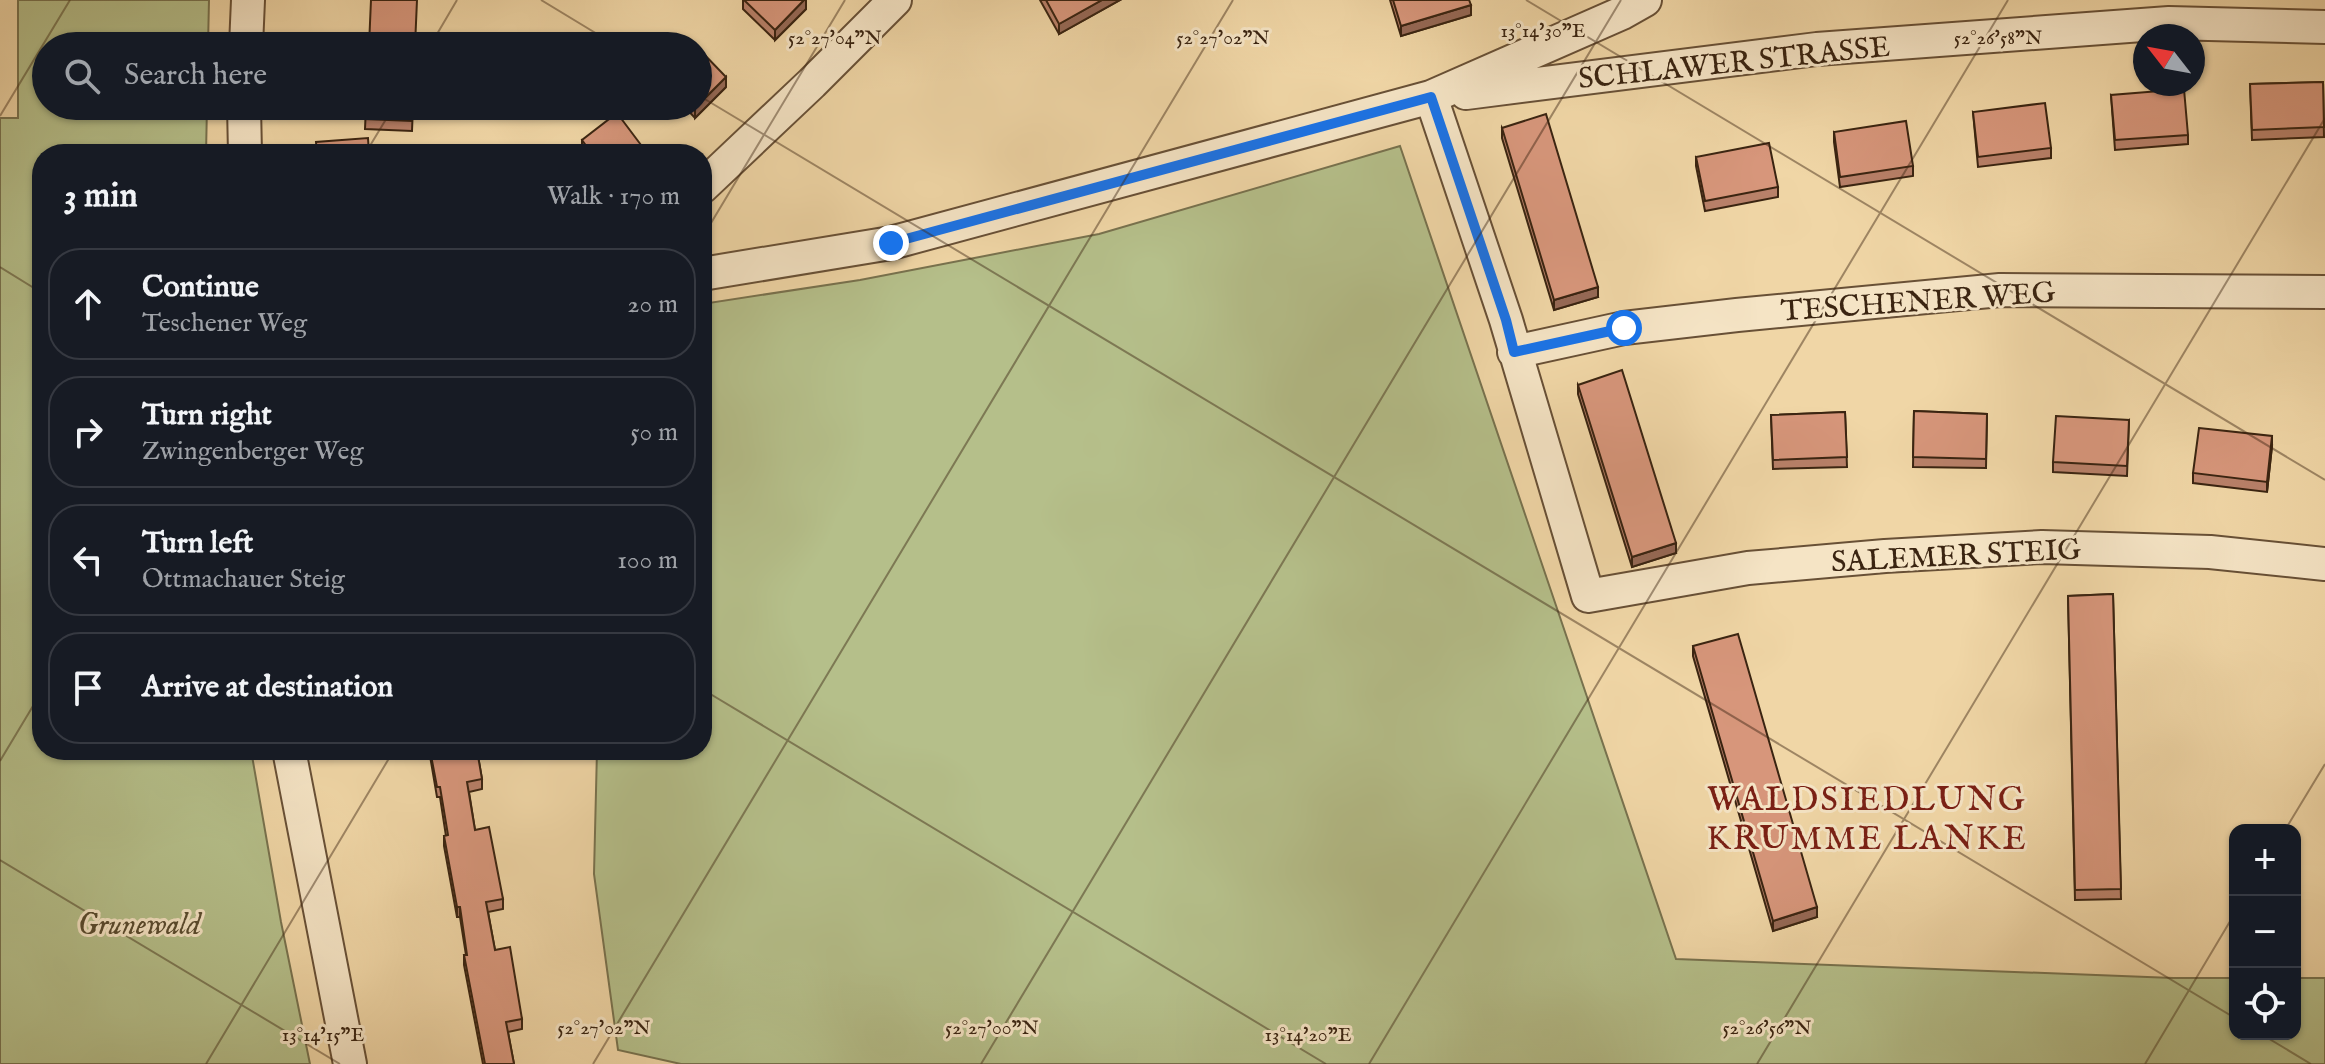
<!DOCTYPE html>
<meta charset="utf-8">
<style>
:root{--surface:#171b24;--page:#242831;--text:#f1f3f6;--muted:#9ea1a6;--line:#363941}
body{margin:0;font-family:"IM FELL English",serif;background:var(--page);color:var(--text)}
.controls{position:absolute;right:24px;bottom:24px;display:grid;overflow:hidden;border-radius:16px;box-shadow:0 2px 6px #0004}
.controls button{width:72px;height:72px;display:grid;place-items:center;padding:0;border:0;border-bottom:2px solid var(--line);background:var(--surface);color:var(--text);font:40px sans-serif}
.compass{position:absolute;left:2133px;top:24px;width:72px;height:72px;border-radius:50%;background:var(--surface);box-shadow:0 2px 6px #0004;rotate:301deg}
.stop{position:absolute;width:24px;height:24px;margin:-18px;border:6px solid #1a73e8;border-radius:50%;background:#fff}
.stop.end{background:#1a73e8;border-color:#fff;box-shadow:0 2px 8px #0008}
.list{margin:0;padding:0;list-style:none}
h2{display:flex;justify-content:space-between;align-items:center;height:104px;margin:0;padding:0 32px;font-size:34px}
h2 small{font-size:26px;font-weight:400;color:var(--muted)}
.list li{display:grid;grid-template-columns:52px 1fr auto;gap:24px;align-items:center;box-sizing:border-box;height:112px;margin:0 16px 16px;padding:0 16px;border:2px solid var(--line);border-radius:32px}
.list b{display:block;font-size:30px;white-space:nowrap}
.list p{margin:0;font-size:26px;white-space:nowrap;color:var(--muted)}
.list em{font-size:26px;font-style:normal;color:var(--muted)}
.icon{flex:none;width:44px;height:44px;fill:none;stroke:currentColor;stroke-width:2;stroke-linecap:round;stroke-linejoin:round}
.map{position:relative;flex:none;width:2325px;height:1064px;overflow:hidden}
.search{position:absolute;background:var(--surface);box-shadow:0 2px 6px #0004;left:32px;top:32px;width:680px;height:88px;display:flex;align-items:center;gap:20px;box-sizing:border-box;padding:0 28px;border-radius:44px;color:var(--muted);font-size:30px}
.panel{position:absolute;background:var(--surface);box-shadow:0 2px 6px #0004;left:32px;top:144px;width:680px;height:616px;border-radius:32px}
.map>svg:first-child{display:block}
.green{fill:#b5bf8a;stroke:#78724e;stroke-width:2}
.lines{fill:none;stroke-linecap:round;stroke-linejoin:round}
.street-casing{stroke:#685036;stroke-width:36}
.street{stroke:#f5e4c5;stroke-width:32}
.wall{fill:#b9816a;stroke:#3a2411;stroke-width:2}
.shaded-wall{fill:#966956;stroke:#3a2411;stroke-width:2}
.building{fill:#d7967b;stroke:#3a2411;stroke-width:2}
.route{stroke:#1a73e8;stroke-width:10}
.ticks{fill:none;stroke:#3a2411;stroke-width:2;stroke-opacity:0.45}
.labels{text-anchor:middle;stroke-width:6;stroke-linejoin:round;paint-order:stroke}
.street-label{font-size:30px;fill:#3a2411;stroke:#f5e4c5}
.park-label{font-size:30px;font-style:italic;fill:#594b2f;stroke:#f5e4c5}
.quarter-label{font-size:34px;letter-spacing:2px;fill:#7a1f14;stroke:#f5e4c5}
.ticks-label{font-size:20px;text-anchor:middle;fill:#3a2411;stroke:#f5e4c5;stroke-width:6;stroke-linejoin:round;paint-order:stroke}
</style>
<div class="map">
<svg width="2325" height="1064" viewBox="0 0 2325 1064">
<rect width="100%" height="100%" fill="#f0d6a6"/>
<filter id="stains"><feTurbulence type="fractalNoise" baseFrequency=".0025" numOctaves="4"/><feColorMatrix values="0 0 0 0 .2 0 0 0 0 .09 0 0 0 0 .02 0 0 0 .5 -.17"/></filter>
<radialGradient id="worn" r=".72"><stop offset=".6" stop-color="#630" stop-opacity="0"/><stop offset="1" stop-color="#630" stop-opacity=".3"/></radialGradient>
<!-- green -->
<path class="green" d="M18,0h191l-1,46h-162v60h161l-1,48h-164v596h209l30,172 29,142h-310v-946h18z
M1400,146l276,813 497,19h62v56h60v-56h30v86h-1644l-63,-14 -24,-176 3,-124h105v-446l158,-24 239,-46z"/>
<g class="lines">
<defs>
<path id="street" d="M246,46l2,-46
M1466,93l351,-44 352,-26 156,4
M1431,97l75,223 82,276 160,-28 137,-12 157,-9 168,5 115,12
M244,106l1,48
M702,187l110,-104 83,-83
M702,274l189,-31 540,-146 191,-84 23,-13
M1514,352l110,-24 113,-13 263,-25 325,2
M289,750l61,314"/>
</defs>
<!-- street casing -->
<use href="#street" class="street-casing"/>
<!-- street -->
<use href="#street" class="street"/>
</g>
<!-- wall -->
<path class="wall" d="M743,0h63v9l-31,31 -32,-31z
M1040,0h80l-61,34z
M1390,0h79l2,15 -70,21z
M2323,82l1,55 -72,3 -2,-56z
M726,87l-31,31 -11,-12h14z
M2111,95l77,40v9l-73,6z
M366,106h47l-1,25 -47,-2z
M1973,112l78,36v10l-73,9z
M1502,128l96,169 -44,13 -52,-172z
M1834,132l79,34v10l-73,11 -6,-45z
M582,140l62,14h-59l-3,-5z
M1696,157l82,30v10l-73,14 -9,-45z
M1578,385l98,168 -44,14 -54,-173z
M1914,411l73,3 -1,54 -73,-1z
M1845,412l2,55 -74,2 -2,-54z
M2129,420l-2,56 -74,-4v-10z
M2272,446l-5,46 -74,-9v-10z
M2113,594l8,305 -46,1 -7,-304z
M1693,646l124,271 -44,14 -80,-275z
M429,750h48l5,29v10l-13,3 6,38 28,69v10l-15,3 7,38 27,69v10l-14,3 6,32h-31l-19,-99v-10h2l-6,-38h-3l-13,-71v-10h2l-6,-39h-3z"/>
<!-- shaded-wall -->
<path class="shaded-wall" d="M804,0h2v9l-31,31v-10z
M1102,0h18l-61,34v-10z
M1471,5v10l-70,21v-10z
M726,77v10l-31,31v-10z
M1598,287v10l-44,13v-10z
M2272,436v10l-5,46v-10z
M1676,543v10l-44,14v-10z
M457,907h3v10h-3z
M1817,907v10l-44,14v-10z"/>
<!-- building -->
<path class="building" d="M371,0h46l-2,46h-46z
M744,0h60l-29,30z
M1046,0h56l-43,24z
M1393,0h76l2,5 -70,21z
M698,48l28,29 -28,28z
M2323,82l1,45 -72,3 -2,-46z
M2184,89l4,46 -73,5 -4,-45z
M2045,103l6,45 -73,9 -5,-45z
M366,106h47l-1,15 -47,-2z
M617,113l27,36 -7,5h-45l-10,-14z
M1546,114l52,173 -44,13 -52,-172z
M1906,121l7,45 -73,11 -6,-45z
M368,138l1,16h-52l-1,-12z
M1769,143l9,44 -73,14 -9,-44z
M1622,370l54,173 -44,14 -54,-172z
M1914,411l73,3 -1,45 -73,-2z
M1845,412l2,45 -74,3 -2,-45z
M2056,416l73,4 -2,46 -74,-4z
M2199,428l73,8 -5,46 -74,-9z
M2113,594l8,295 -46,1 -7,-294z
M1738,634l79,273 -44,14 -80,-275z
M430,750h47l5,29 -15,3 8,48 14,-3 14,72 -17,3 9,48 15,-3 12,72 -16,3 8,42h-29l-21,-109h3l-7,-48h-3l-13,-71 4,-1 -8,-48h-3z"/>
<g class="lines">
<!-- route -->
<path class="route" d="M891,243l540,-146 75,223 8,32 110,-24"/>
</g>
<!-- ticks -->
<path class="ticks" d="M541,0l76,46M1526,0l799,480M430,46l27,-46M698,95l1537,923M0,116l70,-116M365,154l29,-48M702,238l143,-238M0,267l42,26M702,689l624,375M0,761l42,-70M2285,830l40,-66M0,860l340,204M2261,1034l50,30M206,1064l188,-314M593,1064l640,-1064M981,1064l640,-1064M1369,1064l639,-1064M1757,1064l568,-946M2145,1064l90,-151"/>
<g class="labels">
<!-- street labels -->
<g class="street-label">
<text transform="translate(1734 62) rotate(-6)" y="10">SCHLAWER STRASSE</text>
<text transform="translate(1918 301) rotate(-4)" y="10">TESCHENER WEG</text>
<text transform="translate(1956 555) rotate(-3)" y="10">SALEMER STEIG</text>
</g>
<!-- park labels -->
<g class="park-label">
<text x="139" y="934">Grunewald</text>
</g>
<!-- quarter labels -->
<g class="quarter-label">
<text x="1867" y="810">WALDSIEDLUNG<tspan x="1867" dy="39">KRUMME LANKE</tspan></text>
</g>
</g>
<g class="ticks-label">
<text x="1543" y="37">13°14'30"E</text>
<text x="1223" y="44">52°27'02"N</text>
<text x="835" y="44">52°27'04"N</text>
<text x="1998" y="44">52°26'58"N</text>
<text x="604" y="1034">52°27'02"N</text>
<text x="992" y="1034">52°27'00"N</text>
<text x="1767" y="1034">52°26'56"N</text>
<text x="323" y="1041">13°14'15"E</text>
<text x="1308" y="1041">13°14'20"E</text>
</g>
<rect width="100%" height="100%" filter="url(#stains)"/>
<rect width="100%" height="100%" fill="url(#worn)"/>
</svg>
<div class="controls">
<button>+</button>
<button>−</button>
<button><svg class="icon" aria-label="locate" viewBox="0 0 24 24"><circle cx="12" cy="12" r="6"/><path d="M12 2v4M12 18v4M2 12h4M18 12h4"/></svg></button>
</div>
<svg class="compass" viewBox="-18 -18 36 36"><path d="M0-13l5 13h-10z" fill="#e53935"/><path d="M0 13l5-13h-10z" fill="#9ea1a6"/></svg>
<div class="stop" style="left:1624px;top:328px"></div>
<div class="stop end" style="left:891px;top:243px"></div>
<div class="search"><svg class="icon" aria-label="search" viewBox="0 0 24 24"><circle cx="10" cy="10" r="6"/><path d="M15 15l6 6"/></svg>Search here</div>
<section class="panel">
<h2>3 min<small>Walk · 170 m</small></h2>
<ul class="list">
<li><svg class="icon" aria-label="ahead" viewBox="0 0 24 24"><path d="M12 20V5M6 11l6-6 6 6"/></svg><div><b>Continue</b><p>Teschener Weg</p></div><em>20 m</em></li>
<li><svg class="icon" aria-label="right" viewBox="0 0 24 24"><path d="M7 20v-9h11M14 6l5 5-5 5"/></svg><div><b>Turn right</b><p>Zwingenberger Weg</p></div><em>50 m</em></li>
<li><svg class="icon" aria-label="left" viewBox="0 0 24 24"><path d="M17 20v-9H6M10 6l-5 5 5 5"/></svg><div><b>Turn left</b><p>Ottmachauer Steig</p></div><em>100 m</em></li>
<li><svg class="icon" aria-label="arrive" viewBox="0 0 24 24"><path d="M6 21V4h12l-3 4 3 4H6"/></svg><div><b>Arrive at destination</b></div></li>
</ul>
</section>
</div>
